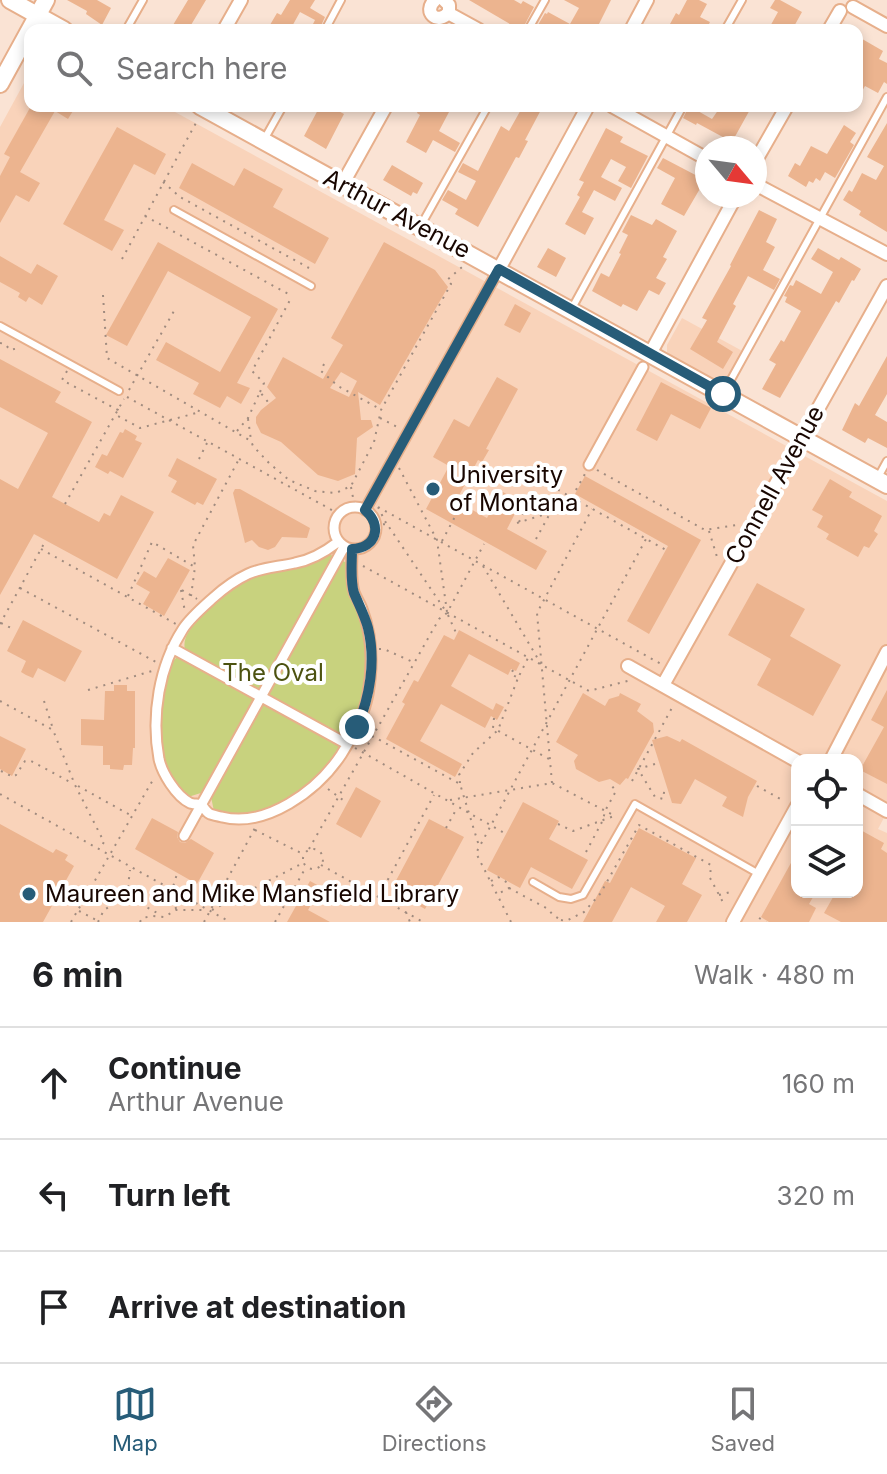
<!DOCTYPE html>
<meta charset="utf-8">
<style>
:root{--surface:#fff;--page:#f2f2f2;--text:#202124;--muted:#757577;--line:#e0e0e0;--accent:#275c78}
body{margin:0;font-family:Inter,sans-serif;background:var(--page);color:var(--text)}
.controls{position:absolute;right:24px;bottom:24px;display:grid;overflow:hidden;border-radius:16px;box-shadow:0 4px 12px #0003}
.controls button{width:72px;height:72px;display:grid;place-items:center;padding:0;border:0;border-bottom:2px solid var(--line);background:var(--surface);color:var(--text);font:40px sans-serif}
.compass{position:absolute;left:695px;top:136px;width:72px;height:72px;border-radius:50%;background:var(--surface);box-shadow:0 4px 12px #0003;rotate:119deg}
.stop{position:absolute;width:24px;height:24px;margin:-18px;border:6px solid #275c78;border-radius:50%;background:#fff}
.stop.end{background:#275c78;border-color:#fff;box-shadow:0 2px 8px #0008}
.list{margin:0;padding:0;list-style:none}
h2{display:flex;justify-content:space-between;align-items:center;height:104px;margin:0;padding:0 32px;font-size:34px}
h2 small{font-size:26px;font-weight:400;color:var(--muted)}
.list li{display:grid;grid-template-columns:52px 1fr auto;gap:24px;align-items:center;box-sizing:border-box;height:112px;padding:0 32px;border-top:2px solid var(--line)}
.list b{display:block;font-size:30px;white-space:nowrap}
.list p{margin:0;font-size:26px;white-space:nowrap;color:var(--muted)}
.list em{font-size:26px;font-style:normal;color:var(--muted)}
.icon{flex:none;width:44px;height:44px;fill:none;stroke:currentColor;stroke-width:2;stroke-linecap:round;stroke-linejoin:round}
.map{position:relative;flex:none;width:887px;height:922px;overflow:hidden}
.search{position:absolute;background:var(--surface);box-shadow:0 4px 12px #0003;left:24px;right:24px;top:24px;height:88px;display:flex;align-items:center;gap:20px;box-sizing:border-box;padding:0 28px;border-radius:16px;color:var(--muted);font-size:30px}
.sheet{height:440px;background:var(--surface)}
nav{display:flex;justify-content:space-around;align-items:center;box-sizing:border-box;height:112px;border-top:2px solid var(--line);background:var(--surface);font-size:22px;color:var(--muted)}
nav a{display:grid;justify-items:center;gap:4px}
nav .on{color:var(--accent)}
.map>svg:first-child{display:block}
.built{fill:#f9d3ba;fill-rule:evenodd}
.green{fill:#c8d27e}
.building{fill:#ecb48f;fill-rule:evenodd}
.lines{fill:none;stroke-linecap:round;stroke-linejoin:round}
.service-casing{stroke:#e7af8b;stroke-width:10}
.pedestrian-casing{stroke:#e7af8b;stroke-width:13}
.minor-casing{stroke:#e7af8b;stroke-width:16}
.tertiary-casing{stroke:#e7af8b;stroke-width:20}
.path{stroke:#a08b7f;stroke-width:2;stroke-dasharray:2 6;stroke-linecap:butt}
.service{stroke:#fff;stroke-width:6}
.pedestrian{stroke:#fff;stroke-width:9}
.minor{stroke:#fff;stroke-width:12}
.tertiary{stroke:#fff;stroke-width:16}
.route{stroke:#275c78;stroke-width:10}
.poi-dot{fill:#275c78;stroke:#fff;stroke-width:3}
.labels{text-anchor:middle;stroke-width:8;stroke-linejoin:round;paint-order:stroke}
.street-label{font-size:24px;fill:#180600;stroke:#fff}
.poi-label{font-size:24px;fill:#180600;stroke:#fff;text-anchor:start}
.park-label{font-size:24px;fill:#4c5210;stroke:#fff}
</style>
<div class="map">
<svg width="887" height="922" viewBox="0 0 887 922">
<rect width="100%" height="100%" fill="#fae3d4"/>
<!-- built -->
<path class="built" d="M30,72v34h134l723,395v311l-9,17 9,4v89h-887v-795zM797,760h60v132h-60z
M682,318l64,35 -19,34 -56,-31 -4,-4v-7z"/>
<!-- green -->
<path class="green" d="M329,554l18,9 19,69 1,43 -3,20 -11,31 -4,7 -8,3 -4,6 2,9c-29,39 -74,73 -125,60l-3,-14 -7,-5 -16,5c-8,-9 -18,-19 -22,-31 -10,-28 -6,-62 2,-90 1,-5 2,-14 7,-17 2,-2 4,-2 6,-3l4,-6c-3,-13 6,-22 15,-32 17,-19 39,-38 64,-46 13,-4 25,-3 37,-6 10,-2 19,-7 28,-12z"/>
<!-- building -->
<path class="building" d="M67,0h30l14,8 -9,17 -16,-11 1,-3z
M188,0h18l-18,30h-18z
M290,0h25l-5,8 15,9 -6,13h-9l5,-10 -15,-8 -10,18h-23l10,-17 4,2z
M469,0h45l7,4 2,-3 11,6 -12,23h-2z
M564,0h47l-15,30h-61l10,-17 2,1 1,-2 22,12 9,-16z
M687,0h12l8,4 -7,13 10,5 -4,8h-24l-12,-6 6,-11 3,2z
M775,0h5l22,12 -10,18h-24l10,-18 -8,-4z
M857,36l26,15 -4,8 8,4v21l-3,-2 -6,11 -13,-7 -8,14z
M31,106h45l-8,13 -13,-8 -35,61 20,11 -11,19 -13,-7 -16,28v-47l10,-19 -6,-3z
M320,106h9l15,8 -18,35 -22,-13z
M420,106h8l8,4 2,-4 11,6 -10,19 21,12 -5,9 -22,-12 -7,13 -20,-11 14,-27 -3,-2z
M523,106h20l-18,34 3,1 -9,17 -3,-1 -38,70 -23,-13 3,-5 -16,-9 6,-10 18,10 10,-19 -18,-9 5,-9 15,8 23,-45 8,5z
M689,106l23,13 9,-13h31l-20,36 -35,-19 -1,2 -13,-7z
M887,123v109l-28,-17 2,-4 -18,-11 6,-10 3,2 10,-19 14,7 8,-14 -17,-9z
M844,125l12,8 -6,9 4,3 -19,33 -10,-6 -5,9 -4,-3 -3,5 -4,-2 -3,6 -18,-11 7,-13 5,3 11,-20 16,8z
M117,127l49,27 -11,21 -21,-11 -30,56 20,10 -12,21 -49,-27z
M606,128l17,9 -3,5 28,14 -17,32 -13,-7 8,-14 -15,-8 -10,18 21,11 -7,13 -21,-11 -12,22 12,6 -9,17 -20,-11 15,-27 -3,-2 7,-13 -5,-2z
M663,158l42,22 -21,36 -23,-12 14,-26 -18,-10z
M192,163l42,23 10,-18 39,21 -10,18 56,31 -14,26 -136,-76z
M392,165l31,18 -6,11 -4,-2 -2,4 -28,-16z
M759,210l18,9 -11,23 9,5 -12,23 17,9 -6,11 -26,-14 -15,28 3,2 -19,36 16,10 -10,17 -33,-20 17,-29 -5,-2 29,-52 -1,-1z
M631,215l21,10 4,-6 21,12 -14,26 4,2 -11,19 10,5 -7,12 -10,-5 -12,21 -14,-7 -2,3 -29,-16 9,-18 8,4 12,-23 -2,-1 9,-18 -6,-3z
M158,242l120,67 -41,74 13,5 -9,16 -14,-8 -7,12 -27,-14 6,-11 -43,-23 10,-18 54,30 31,-55 -83,-46 -41,75 -21,-11z
M384,242l51,28 13,17 -68,118 -22,-13 3,28h10l2,7 -16,11 -2,36 -17,7 -20,-6 -37,-33 -20,-9 -5,-10v-6l5,-7 15,-12 -9,-11 16,-30 40,22 20,-34 -12,-7zM341,372l16,9 -8,16 -19,-9z
M548,248l18,10 -10,19 -19,-10z
M818,248l21,12 2,-3 20,12 -7,12 -2,-1 -13,23 -3,-2 -56,97 -18,-9 14,-25 -7,-4 12,-20 3,2 17,-31 -16,-9 2,-5 -3,-1 6,-11 3,1 3,-6 25,14 12,-22 -22,-13z
M0,256l31,18 6,-10 21,12 -16,29 -13,-8 -3,5 -8,-5 2,-4 -20,-11z
M515,304l16,9 -11,20 -16,-8z
M887,356v38l-12,21 12,7v26l-19,-10 -3,5 -23,-13 13,-27 4,3z
M0,359l61,33 -6,10 37,20 -40,75 47,25 5,-9 6,3 11,-21 33,17 -37,67 -83,-45 -34,61v-116l18,10 30,-56 -48,-26z
M497,377l21,12 -32,60 3,1 -7,12 -4,-2 -22,41 31,17 14,-27 20,11 -14,27 40,22 -11,19 -110,-61 23,-43 -16,-9 21,-38 15,8z
M661,382l50,26 -11,21 -29,-15 -14,27 -21,-11z
M125,429l12,7 -2,4 7,3 -19,35 -13,-7 -2,3 -13,-7 7,-13 5,2 13,-24 3,1z
M177,458l40,21 -14,26 -6,-3 -2,3 -24,-13 6,-11 -9,-5z
M585,476l116,64 -52,94 -22,-13 41,-75 -93,-52z
M830,479l22,13 -3,5 33,19 -8,15 4,3 -9,14 -5,-2 -6,11 -32,-18 3,-5 -12,-7 6,-11 -11,-6z
M235,489h5l70,39 -3,10 -25,-1 -7,10 -7,3 -9,-3 -7,-7 -7,3 -12,-50z
M168,558l22,12 -26,46 -21,-12 7,-12 -14,-8 8,-13 12,7z
M757,583l48,26 -15,27 51,29 -28,51 -56,-31 14,-26 -43,-24z
M23,620l59,31 -17,31 -27,-14 -5,10 -7,-3 -5,-3 5,-11 -19,-10z
M459,630l61,33 -4,8 -5,-2 -3,6 -39,-21 -18,32 42,24 3,-7 8,4 -7,13 -6,-4 -6,12 -44,-24 -21,37 42,23 -7,13 -69,-38 19,-35 -3,-2 12,-22 4,2 26,-47 10,5z
M114,685h13v6h8v57h-2l-1,17h-8l-1,5 -13,-1v-4h-7v-19l-22,-1v-26l23,1 1,-29h9z
M887,690v94l-27,-14 24,-43 -13,-7z
M583,693l22,13 4,-7 10,-3 1,-3 21,11 -4,7 16,12 1,9 -26,47 -2,-1 -6,7 -10,-6 -11,3 -23,-13 -2,-8 4,-6 -22,-13z
M0,736l26,13 -14,27 -12,-7z
M667,736l13,6 2,-3 75,42 -9,16 -5,20 -21,-11 5,-9 -32,-18 -14,25 -9,-1 -20,-63z
M356,787l25,14 -20,37 -25,-14z
M523,802l36,19 -10,18 39,21 -16,29 -41,-22 -11,21 -33,-18z
M152,818l26,14 -1,5 3,5 5,1 6,-4 23,14 -17,31 -62,-35z
M429,819l35,18 -39,72 -34,-19z
M0,824l53,29 3,-4 12,6 -3,5 9,6 -31,56h-43z
M639,828l57,30 -14,26 20,11 -15,27h-31l9,-16 -34,-19 -19,35h-29l22,-41 5,2z
M857,828l27,15 -3,6 6,4v69h-46l-17,-9 12,-21h21z
M797,852v40h19l-7,12 7,4 -7,14h-40l-8,-5z
M310,881l11,6 -13,23 22,12h-43z"/>
<g class="lines">
<defs>
<path id="service" d="M126,30l17,-30
M325,30l16,-30
M528,30l17,-30
M725,30l17,-30
M265,138l18,-32
M174,210l137,76
M420,227l68,-121
M571,310l112,-204
M0,326l119,65
M723,394l164,-297
M877,479l10,-18
M533,882l26,15 12,2 12,-4 52,-91 124,70"/>
<path id="pedestrian" d="M589,465l54,-98
M334 528a21 21 0 1 1 42 0a21 21 0 1 1-42 0Z
M365,510l134,-241
M338,542c-13,10 -26,18 -43,21 -16,4 -32,4 -47,11 -13,6 -25,15 -35,24 -10,9 -23,20 -30,31 -24,37 -32,87 -24,130 3,14 17,37 31,44 2,1 9,1 12,2 2,3 4,7 8,9 0,0 11,3 12,3 44,11 95,-26 119,-62 12,-19 23,-39 27,-61 5,-28 4,-59 -6,-85 -2,-6 -6,-11 -8,-17 -4,-13 -2,-29 -2,-43
M172,648l175,96
M184,836l160,-289"/>
<path id="minor" d="M435,0c-13,12 3,26 14,12v-7l-5,-5
M853,7l34,19
M448,13l31,17
M224,30l17,-30
M631,30l16,-30
M829,30l11,-19
M612,106l95,53
M755,162l32,-56
M755,184l132,70
M342,185l44,-79
M499,269l89,-163
M650,354l86,-158
M628,666l169,95
M663,685l224,-399
M831,760l56,-108
M857,794l30,17
M733,922l64,-116"/>
<path id="tertiary" d="M10,0l54,30
M0,84l46,-84
M200,106l687,379"/>
</defs>
<!-- service casing -->
<use href="#service" class="service-casing"/>
<!-- pedestrian casing -->
<use href="#pedestrian" class="pedestrian-casing"/>
<!-- minor casing -->
<use href="#minor" class="minor-casing"/>
<!-- tertiary casing -->
<use href="#tertiary" class="tertiary-casing"/>
<!-- path -->
<path class="path" d="M163,182l17,15 129,71
M145,216l147,80
M122,259l75,-138
M103,295l4,63 144,83 2,5 16,17 20,17 26,11 21,2 15,-7 23,-44 7,-32 70,-126 -4,-4 15,-13
M0,343l5,1 5,6 9,-2
M324,364l-3,7 17,15 42,23
M67,371l-5,9 56,30v6l22,12 60,-16
M129,390l45,-79
M260,392l4,-9 -12,-12 38,-71
M127,397l212,117
M380,418l19,10
M248,419l3,21
M237,431l11,-13 12,-26 8,10
M199,459l8,-16
M399,468l38,72 10,72
M597,470l108,60 32,-5
M537,478l129,72
M351,487l4,21
M572,497l13,-23
M65,504l59,-105
M378,507l283,157
M378,507l8,16
M519,522l21,-41
M517,523l32,-10
M375,525l12,-1 58,86
M709,531l9,29
M536,539l25,-46
M442,541l24,-45
M41,549l135,75
M363,566l226,125 42,-11
M483,566l58,98
M20,588l136,74
M181,590l4,22
M182,590l15,9
M128,596l24,-54 43,25
M191,596l4,-29 -2,-22 45,-84
M448,615l9,20
M1,623l12,6
M0,624l46,-84
M379,649h5l29,13
M513,670l-2,4 7,4 10,-20
M88,690l64,-19
M0,701l53,29 22,55 29,57 -4,7
M44,701l9,28
M494,718l-1,10 56,31
M365,732l95,52 19,62
M355,748l151,86
M655,764l-17,5 17,28 8,2 2,-13
M1,771l12,6 3,-2 9,-14h6l41,22
M632,781l41,-75
M460,783l-1,-8 14,-22 25,-23 20,-52
M552,783l-15,-170 55,-104
M78,786l54,30
M757,786l27,15
M328,789l19,14
M0,794l230,128
M450,800l102,-17 63,33
M558,824l15,7 41,-15
M446,828l11,-20
M255,830l48,24
M303 859a10 10 0 1 1 20 0a10 10 0 1 1-20 0Z
M309,849l130,-230 8,-6 37,-69
M586,852l17,-32 2,-9 11,-20 -4,-5 1,-1
M321,865l102,57
M491,881l7,-4 10,6 1,5 -11,6
M509,888l39,21 5,6 8,5v2
M380,894l54,-99
M127,895l3,-25
M719,895l15,-4
M176,909l-4,-19 5,-16
M212,910l91,-47
M79,911l21,11
M406,912l4,10
M759,918l7,4
M561,920l5,1 18,-9 16,-18 39,-69 72,40 -1,13 15,28
M71,922l83,-144
M98,922l6,-12 22,-14 35,19
M140,922l2,-4 11,-2 11,1 12,-7h30
M204,922l51,-94
M275,922l31,-55
M511,922l-35,-69 170,-314"/>
<!-- service -->
<use href="#service" class="service"/>
<!-- pedestrian -->
<use href="#pedestrian" class="pedestrian"/>
<!-- minor -->
<use href="#minor" class="minor"/>
<!-- tertiary -->
<use href="#tertiary" class="tertiary"/>
</g>
<g class="lines">
<!-- route -->
<path class="route" d="M357,727c13,-30 19,-66 11,-99 -3,-12 -9,-23 -14,-35 -4,-13 -2,-30 -2,-44 24,-1 31,-23 13,-39l134,-241 224,125"/>
</g>
<!-- markers -->
<g class="poi-dot">
<circle cx="433" cy="489" r="8"/>
<circle cx="29" cy="894" r="8"/>
</g>
<g class="labels">
<!-- street labels -->
<g class="street-label">
<text transform="translate(397 214) rotate(28)" y="8">Arthur Avenue</text>
<text transform="translate(775 485) rotate(-61)" y="8">Connell Avenue</text>
</g>
<!-- poi labels -->
<g class="poi-label">
<text x="449" y="483">University<tspan x="449" dy="28">of Montana</tspan></text>
<text x="45" y="902">Maureen and Mike Mansfield Library</text>
</g>
<!-- park labels -->
<g class="park-label">
<text x="273" y="681">The Oval</text>
</g>
</g>
</svg>
<div class="controls">
<button><svg class="icon" aria-label="locate" viewBox="0 0 24 24"><circle cx="12" cy="12" r="6"/><path d="M12 2v4M12 18v4M2 12h4M18 12h4"/></svg></button>
<button><svg class="icon" aria-label="layers" viewBox="0 0 24 24"><path d="M12 4l9 5-9 5-9-5zM3 14l9 5 9-5"/></svg></button>
</div>
<svg class="compass" viewBox="-18 -18 36 36"><path d="M0-13l5 13h-10z" fill="#e53935"/><path d="M0 13l5-13h-10z" fill="#757577"/></svg>
<div class="stop" style="left:723px;top:394px"></div>
<div class="stop end" style="left:357px;top:727px"></div>
<div class="search"><svg class="icon" aria-label="search" viewBox="0 0 24 24"><circle cx="10" cy="10" r="6"/><path d="M15 15l6 6"/></svg>Search here</div>
</div>
<section class="sheet">
<h2>6 min<small>Walk · 480 m</small></h2>
<ul class="list">
<li><svg class="icon" aria-label="ahead" viewBox="0 0 24 24"><path d="M12 20V5M6 11l6-6 6 6"/></svg><div><b>Continue</b><p>Arthur Avenue</p></div><em>160 m</em></li>
<li><svg class="icon" aria-label="left" viewBox="0 0 24 24"><path d="M17 20v-9H6M10 6l-5 5 5 5"/></svg><div><b>Turn left</b></div><em>320 m</em></li>
<li><svg class="icon" aria-label="arrive" viewBox="0 0 24 24"><path d="M6 21V4h12l-3 4 3 4H6"/></svg><div><b>Arrive at destination</b></div></li>
</ul>
</section>
<nav>
<a class="on"><svg class="icon" aria-label="map" viewBox="0 0 24 24"><path d="M3 6l6-2 6 2 6-2v14l-6 2-6-2-6 2zM9 4v14M15 6v14"/></svg>Map</a>
<a><svg class="icon" aria-label="directions" viewBox="0 0 24 24"><path d="M12 3l9 9-9 9-9-9zM9 14v-3h6M13 9l2 2-2 2"/></svg>Directions</a>
<a><svg class="icon" aria-label="saved" viewBox="0 0 24 24"><path d="M7 4h10v16l-5-4-5 4z"/></svg>Saved</a>
</nav>
